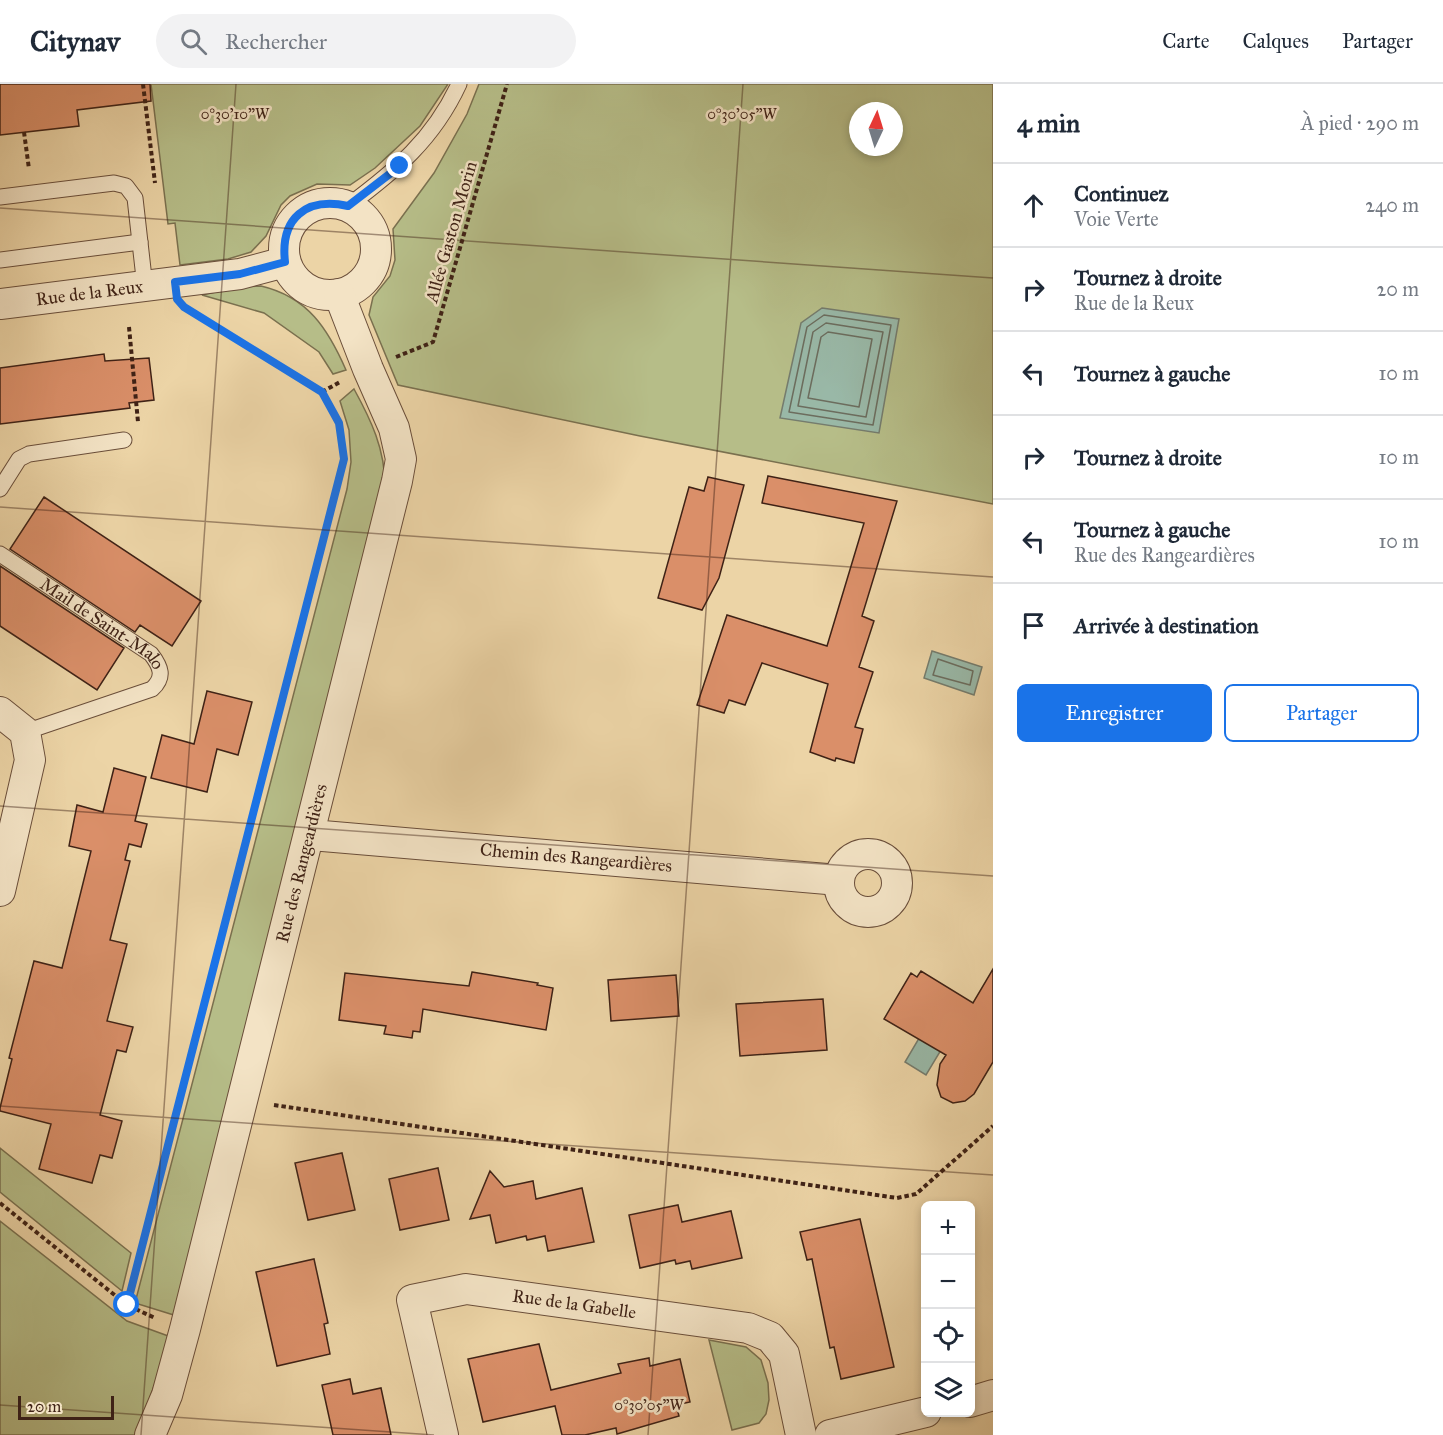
<!DOCTYPE html>
<html lang="fr">
<meta charset="utf-8">
<style>
:root{--surface:#fff;--page:#f2f2f3;--text:#1f2937;--muted:#747a83;--line:#e0e1e3;--accent:#1a73e8}
body{margin:0;font-family:"IM FELL Great Primer",serif;background:var(--page);color:var(--text)}
.controls{position:absolute;right:18px;bottom:18px;display:grid;overflow:hidden;border-radius:9px;box-shadow:0 3px 9px #0003}
.controls button{width:54px;height:54px;display:grid;place-items:center;padding:0;border:0;border-bottom:2px solid var(--line);background:var(--surface);color:var(--text);font:30px sans-serif}
.compass{position:absolute;left:849px;top:18px;width:54px;height:54px;border-radius:50%;background:var(--surface);box-shadow:0 3px 9px #0003;rotate:4deg}
.scale{position:absolute;left:18px;bottom:15px;width:96px;box-sizing:border-box;padding-left:6px;border:3px solid #3f2216;border-top:0;font-size:16px;line-height:21px;white-space:nowrap;color:#3f2216;-webkit-text-stroke:4px #f3e3c5;paint-order:stroke}
.stop{position:absolute;width:18px;height:18px;margin:-14px;border:4px solid #1a73e8;border-radius:50%;background:#fff}
.stop.end{background:#1a73e8;border-color:#fff;box-shadow:0 2px 6px #0008}
.list{margin:0;padding:0;list-style:none}
h2{display:flex;justify-content:space-between;align-items:center;height:78px;margin:0;padding:0 24px;font-size:26px}
h2 small{font-size:20px;font-weight:400;color:var(--muted)}
.list li{display:grid;grid-template-columns:39px 1fr auto;gap:18px;align-items:center;box-sizing:border-box;height:84px;padding:0 24px;border-top:2px solid var(--line)}
.list b{display:block;font-size:22px;white-space:nowrap}
.list p{margin:0;font-size:20px;white-space:nowrap;color:var(--muted)}
.list em{font-size:20px;font-style:normal;color:var(--muted)}
.actions{display:flex;gap:12px;padding:18px 24px}
.actions a{flex:1;padding:14px 0;border:2px solid var(--accent);border-radius:9px;text-align:center;font-size:21px;color:var(--accent)}
.actions .main{background:var(--accent);color:#fff}
.icon{flex:none;width:33px;height:33px;fill:none;stroke:currentColor;stroke-width:2;stroke-linecap:round;stroke-linejoin:round}
.map{position:relative;flex:none;width:993px;height:1351px;overflow:hidden}
header{display:flex;align-items:center;gap:36px;box-sizing:border-box;height:84px;padding:0 30px;background:var(--surface);border-bottom:2px solid var(--line)}
header strong{font-size:28px}
nav{display:flex;gap:33px;margin-inline-start:auto;font-size:21px}
.search{width:420px;height:54px;background:var(--page);display:flex;align-items:center;gap:15px;box-sizing:border-box;padding:0 21px;border-radius:33px;color:var(--muted);font-size:22px}
main{display:flex}
aside{flex:1;background:var(--surface)}
.map>svg:first-child{display:block}
.green{fill:#b6bd88;stroke:#7a704f;stroke-width:1.5;fill-rule:evenodd}
.water{fill:#99b8a7;stroke:#757c6d;stroke-width:1.5}
.lines{fill:none;stroke-linecap:round;stroke-linejoin:round}
.shore{stroke:#6c6d5e;stroke-width:1.5}
.building{fill:#da8f69;stroke:#3f2216;stroke-width:1.5}
.service-casing{stroke:#6a4e3a;stroke-width:17}
.minor-casing{stroke:#6a4e3a;stroke-width:32}
.path{stroke:#3f2216;stroke-width:4;stroke-dasharray:4.5 3;stroke-linecap:butt}
.service{stroke:#f3e3c5;stroke-width:15}
.minor{stroke:#f3e3c5;stroke-width:30}
.route{stroke:#1a73e8;stroke-width:8}
.ticks{fill:none;stroke:#3f2216;stroke-width:1.5;stroke-opacity:0.45}
.labels{text-anchor:middle;stroke-width:5;stroke-linejoin:round;paint-order:stroke}
.street-label{font-size:18px;fill:#3f2216;stroke:#f3e3c5}
.ticks-label{font-size:15px;text-anchor:middle;fill:#3f2216;stroke:#f3e3c5;stroke-width:5;stroke-linejoin:round;paint-order:stroke}
</style>
<header>
<strong>Citynav</strong>
<div class="search"><svg class="icon" aria-label="search" viewBox="0 0 24 24"><circle cx="10" cy="10" r="6"/><path d="M15 15l6 6"/></svg>Rechercher</div>
<nav><a>Carte</a><a>Calques</a><a>Partager</a></nav>
</header>
<main>
<div class="map">
<svg width="993" height="1351" viewBox="0 0 993 1351">
<rect width="100%" height="100%" fill="#ecd4a6"/>
<filter id="stains"><feTurbulence type="fractalNoise" baseFrequency=".00333" numOctaves="4"/><feColorMatrix values="0 0 0 0 .2 0 0 0 0 .09 0 0 0 0 .02 0 0 0 .5 -.17"/></filter>
<radialGradient id="worn" r=".72"><stop offset=".6" stop-color="#630" stop-opacity="0"/><stop offset="1" stop-color="#630" stop-opacity=".3"/></radialGradient>
<!-- green -->
<path class="green" d="M151,0h297l-28,42 -45,42 -25,17 -33,-1 -27,12 -9,9 -15,31 -15,16 -23,7 -48,6 -5,-42 -7,1z
M479,0h514v420l-353,-68 -242,-51 -29,-70 4,-18 17,-21 5,-16 -2,-31 41,-56 33,-59zM858,27h36v36h-36z
M261,202c47,11 67,43 85,84l-13,4 -14,-22 -55,-39 -62,-18 36,-8z
M354,305c17,31 31,60 31,97l-208,830 -42,-13 212,-814 4,-27 -2,-32 -9,-29z
M0,1064l131,105 -9,38 -122,-99z
M0,1137l127,100 44,16 -34,98h-137z
M709,1256l37,7 15,13 7,23 1,17 -3,14 -7,9 -27,7z"/>
<!-- water -->
<path class="water" d="M822,224l77,11 -20,114 -99,-15 21,-95z
M932,567l50,16 -8,28 -50,-17z
M928,939l22,12 -24,40 -21,-13z"/>
<g class="lines">
<!-- shore -->
<path class="shore" d="M824,231l67,10 -18,100 -84,-13 18,-85z
M826,239l57,9 -17,85 -68,-11 15,-74z
M828,248l44,7 -13,68 -51,-9 13,-61z
M938,575l35,12 -3,14 -37,-10z"/>
</g>
<!-- building -->
<path class="building" d="M0,0h150l1,17 -74,9 2,16 -79,9z
M104,270l1,7 44,-3 5,42 -25,3 1,5 -130,16v-56z
M768,392l129,25 -35,115 12,5 -15,46 14,5 -18,55 8,2 -9,34 -18,-5 -1,3 -25,-9 18,-68 -66,-21 -17,42 -16,-5 -5,13 -27,-8 30,-90 100,31 37,-123 -102,-20z
M708,393l36,8 -25,93 -17,32 -44,-12 31,-111 15,4z
M44,413l157,104 -29,45 -32,-21 -5,7 -125,-83z
M0,482l124,82 -27,42 -97,-64z
M207,607l45,11 -14,53 -21,-6 -10,43 -56,-14 11,-43 32,9z
M114,684l32,9 -11,44 12,3 -6,23 -12,-3 -4,16 5,1 -20,79 17,4 -20,77 26,6 -7,25 -9,-2 -17,65 22,6 -10,37 -12,-3 -8,28 -53,-14 12,-45 -51,-13v-3l12,-49 -3,-1 25,-97 28,7 29,-117 -22,-5 8,-41 26,7z
M993,885v93l-19,32 -9,7 -12,2 -12,-6 -4,-12 3,-21 6,-9 -62,-36 27,-46 6,4 4,-6 52,32z
M472,888l66,11 -1,2 16,3 -7,42 -123,-21 -3,23 -7,-1 -1,7 -28,-4 2,-8 -47,-6 6,-47 124,13z
M676,891l3,41 -68,5 -3,-41z
M823,915l4,51 -87,6 -4,-52z
M342,1069l13,57 -47,10 -13,-57z
M438,1084l11,52 -49,10 -11,-51z
M490,1087l14,16 29,-6 3,18 46,-11 12,54 -46,9 -3,-15 -18,4 -1,-4 -30,7 -6,-28 -20,4z
M678,1121l4,17 49,-11 11,47 -50,11 -2,-8 -14,3 -1,-4 -35,8 -11,-53z
M860,1135l34,148 -53,12 -7,-32 -4,1 -18,-89 -5,1 -7,-28z
M314,1175l14,64 -4,1 6,30 -53,12 -21,-94z
M539,1260l12,46 70,-17 -3,-9 31,-6 1,8 30,-7 10,43 -14,3 3,11 -62,18 -1,-6 -31,7h-23l-7,-29 -72,16 -15,-63z
M350,1295l3,15 28,-6 10,47h-58l-11,-50z"/>
<g class="lines">
<defs>
<g id="service">
<path d="M0,113l114,-14 12,3 9,12 10,89"/>
<path d="M348,122c48,-36 85,-66 111,-122"/>
<path d="M0,176l140,-18"/>
<path d="M0,405l19,-30 10,-5 95,-14"/>
<path id="s1" d="M0,470l151,100c10,13 14,23 1,35l-127,43"/>
</g>
<g id="minor">
<circle cx="330" cy="165" r="46"/>
<path id="s2" d="M0,220l240,-30 45,-12"/>
<path d="M0,628l25,20 5,28 -30,131"/>
<path id="s3" d="M311,751l528,45"/>
<circle cx="868" cy="799" r="29"/>
<path d="M970,1318l23,-7"/>
<path id="s4" d="M150,1351l17,-40 18,-66 212,-848 4,-22 -7,-31 -26,-59 -29,-75"/>
<path id="s5" d="M443,1351l-31,-135 54,-11 282,39 22,9 14,17 17,81"/>
<path d="M830,1351l96,-23"/>
</g>
</defs>
<!-- service casing -->
<use href="#service" class="service-casing"/>
<!-- minor casing -->
<use href="#minor" class="minor-casing"/>
<!-- path -->
<path class="path" d="M143,0l12,99
M24,48l5,37
M129,243l9,95
M396,273l37,-15 74,-258
M322,308l18,-10
M274,1021l623,93 19,-4 77,-68
M0,1119l127,102 28,13
M127,1221l217,-847 -5,-35 -17,-31 -129,-79"/>
<!-- service -->
<use href="#service" class="service"/>
<!-- minor -->
<use href="#minor" class="minor"/>
</g>
<g class="lines">
<!-- route -->
<path class="route" d="M127,1221l217,-846 -5,-36 -17,-31 -138,-85 -7,-8 -2,-17 65,-8 45,-12c-5,-44 21,-65 63,-56l52,-40"/>
</g>
<!-- ticks -->
<path class="ticks" d="M0,124l993,70M0,423l993,70M0,722l993,70M0,1022l993,69M0,1321l434,30M141,1351l95,-1351M648,1351l95,-1351"/>
<g class="labels">
<!-- street labels -->
<g class="street-label">
<text transform="translate(451 148) rotate(-74)" y="6">Allée Gaston Morin</text>
<text dy="6" stroke="none"><textPath href="#s2" startOffset="90">Rue de la Reux</textPath></text>
<text dy="6" stroke="none"><textPath href="#s1" startOffset="124">Mail de Saint-Malo</textPath></text>
<text dy="6" stroke="none"><textPath href="#s3" startOffset="266">Chemin des Rangeardières</textPath></text>
<text dy="6" stroke="none"><textPath href="#s4" startOffset="592">Rue des Rangeardières</textPath></text>
<text dy="6" stroke="none"><textPath href="#s5" startOffset="303">Rue de la Gabelle</textPath></text>
</g>
</g>
<g class="ticks-label">
<text x="235" y="35">0°30'10"W</text>
<text x="742" y="35">0°30'05"W</text>
<text x="649" y="1326">0°30'05"W</text>
</g>
<rect width="100%" height="100%" filter="url(#stains)"/>
<rect width="100%" height="100%" fill="url(#worn)"/>
</svg>
<div class="controls">
<button>+</button>
<button>−</button>
<button><svg class="icon" aria-label="locate" viewBox="0 0 24 24"><circle cx="12" cy="12" r="6"/><path d="M12 2v4M12 18v4M2 12h4M18 12h4"/></svg></button>
<button><svg class="icon" aria-label="layers" viewBox="0 0 24 24"><path d="M12 4l9 5-9 5-9-5zM3 14l9 5 9-5"/></svg></button>
</div>
<svg class="compass" viewBox="-18 -18 36 36"><path d="M0-13l5 13h-10z" fill="#e53935"/><path d="M0 13l5-13h-10z" fill="#747a83"/></svg>
<div class="scale">20 m</div>
<div class="stop" style="left:127px;top:1221px"></div>
<div class="stop end" style="left:400px;top:82px"></div>
</div>
<aside>
<h2>4 min<small>À pied · 290 m</small></h2>
<ul class="list">
<li><svg class="icon" aria-label="ahead" viewBox="0 0 24 24"><path d="M12 20V5M6 11l6-6 6 6"/></svg><div><b>Continuez</b><p>Voie Verte</p></div><em>240 m</em></li>
<li><svg class="icon" aria-label="right" viewBox="0 0 24 24"><path d="M7 20v-9h11M14 6l5 5-5 5"/></svg><div><b>Tournez à droite</b><p>Rue de la Reux</p></div><em>20 m</em></li>
<li><svg class="icon" aria-label="left" viewBox="0 0 24 24"><path d="M17 20v-9H6M10 6l-5 5 5 5"/></svg><div><b>Tournez à gauche</b></div><em>10 m</em></li>
<li><svg class="icon" aria-label="right" viewBox="0 0 24 24"><path d="M7 20v-9h11M14 6l5 5-5 5"/></svg><div><b>Tournez à droite</b></div><em>10 m</em></li>
<li><svg class="icon" aria-label="left" viewBox="0 0 24 24"><path d="M17 20v-9H6M10 6l-5 5 5 5"/></svg><div><b>Tournez à gauche</b><p>Rue des Rangeardières</p></div><em>10 m</em></li>
<li><svg class="icon" aria-label="arrive" viewBox="0 0 24 24"><path d="M6 21V4h12l-3 4 3 4H6"/></svg><div><b>Arrivée à destination</b></div></li>
</ul>
<div class="actions"><a class="main">Enregistrer</a><a>Partager</a></div>
</aside>
</main>
